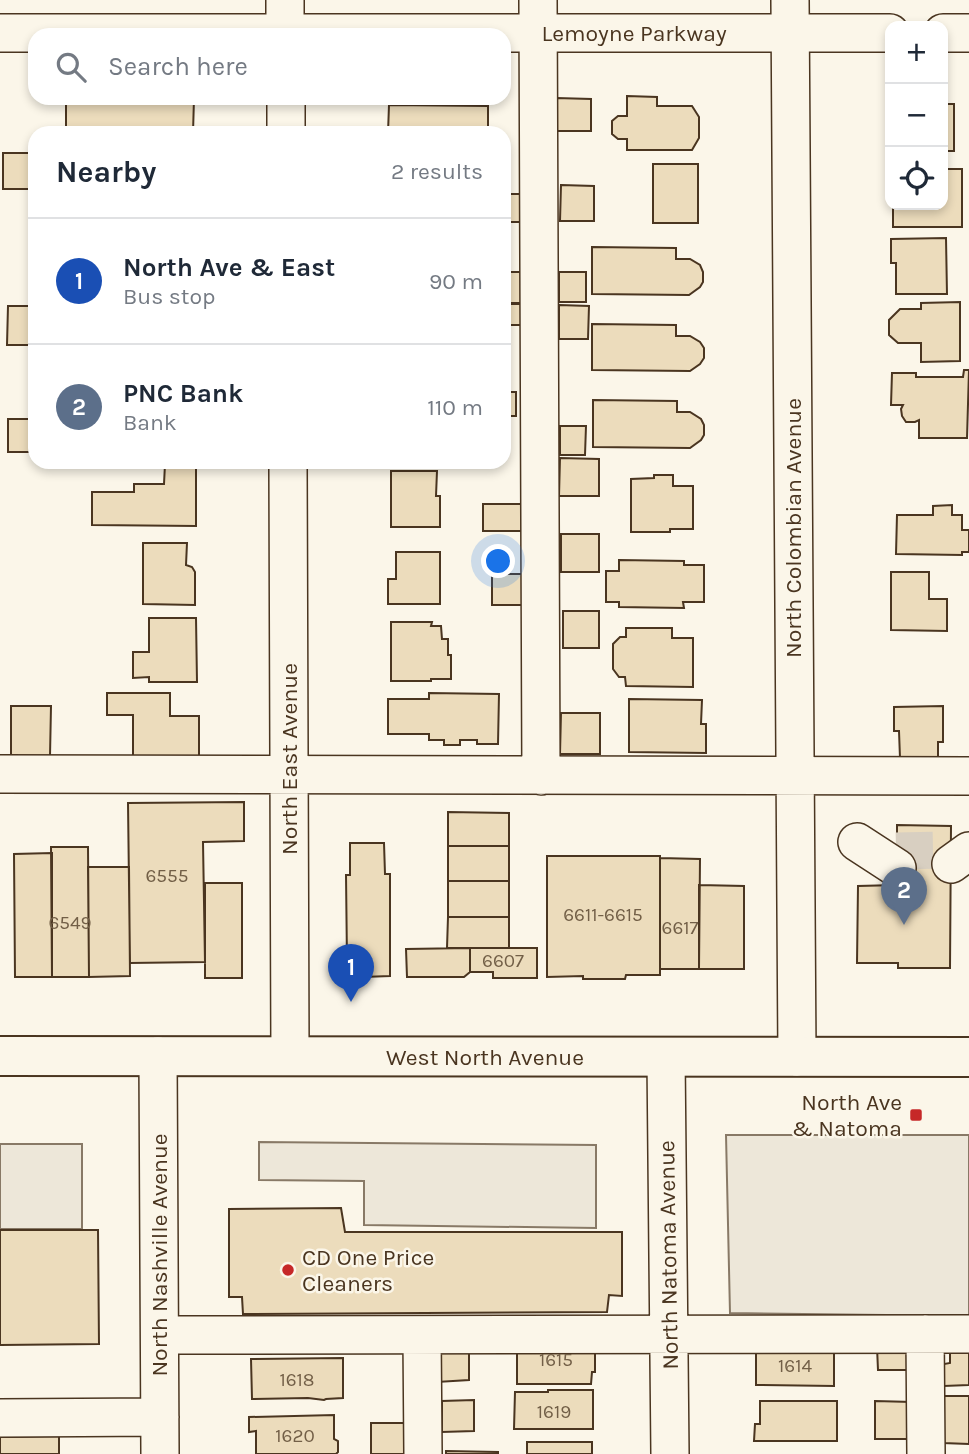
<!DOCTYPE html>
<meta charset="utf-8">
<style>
:root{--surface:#fff;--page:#f2f2f3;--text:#1f2937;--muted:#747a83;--line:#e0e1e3;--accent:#c62828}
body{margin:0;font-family:Karla,sans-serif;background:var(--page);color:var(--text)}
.controls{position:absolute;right:21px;top:21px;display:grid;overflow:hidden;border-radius:14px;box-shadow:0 4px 10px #0003}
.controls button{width:63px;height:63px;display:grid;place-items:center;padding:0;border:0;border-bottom:2px solid var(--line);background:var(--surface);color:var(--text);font:35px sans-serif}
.you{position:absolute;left:499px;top:562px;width:24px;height:24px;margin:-18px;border:5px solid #fff;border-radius:50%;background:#1a73e8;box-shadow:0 0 0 10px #1a73e833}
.badge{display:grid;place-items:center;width:46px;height:46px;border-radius:50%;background:var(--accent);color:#fff;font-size:23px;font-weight:700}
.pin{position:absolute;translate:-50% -58px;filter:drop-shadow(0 2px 4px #0008)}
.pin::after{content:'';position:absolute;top:37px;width:24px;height:21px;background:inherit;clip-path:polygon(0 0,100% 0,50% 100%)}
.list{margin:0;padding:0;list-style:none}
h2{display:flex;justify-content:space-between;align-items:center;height:91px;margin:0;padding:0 28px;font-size:30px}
h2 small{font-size:23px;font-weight:400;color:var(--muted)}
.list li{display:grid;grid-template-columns:46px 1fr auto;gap:21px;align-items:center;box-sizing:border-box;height:126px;padding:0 28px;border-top:2px solid var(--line)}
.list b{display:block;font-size:26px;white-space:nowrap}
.list p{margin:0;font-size:23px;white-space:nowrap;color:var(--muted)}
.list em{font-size:23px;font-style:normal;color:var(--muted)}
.icon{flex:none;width:38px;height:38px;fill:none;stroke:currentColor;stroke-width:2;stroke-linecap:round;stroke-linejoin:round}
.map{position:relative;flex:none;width:969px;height:1454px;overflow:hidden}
.search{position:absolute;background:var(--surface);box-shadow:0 4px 10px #0003;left:28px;top:28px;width:483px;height:77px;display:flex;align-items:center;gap:18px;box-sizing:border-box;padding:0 24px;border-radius:21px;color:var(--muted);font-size:26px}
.panel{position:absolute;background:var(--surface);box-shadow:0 4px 10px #0003;left:28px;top:126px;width:483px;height:343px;border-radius:21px}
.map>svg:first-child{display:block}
.parking{fill:#ede7d9;stroke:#887966;stroke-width:2}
.building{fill:#ecdcbc;stroke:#4a3520;stroke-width:2}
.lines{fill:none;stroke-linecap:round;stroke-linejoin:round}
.minor-tunnel{stroke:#d8cfc1;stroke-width:37;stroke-dasharray:37 18;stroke-linecap:butt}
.minor-casing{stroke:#4a3520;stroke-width:40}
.major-casing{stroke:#4a3520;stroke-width:42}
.minor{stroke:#fbf6e9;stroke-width:37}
.major{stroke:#fbf6e9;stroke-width:38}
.poi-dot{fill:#c62828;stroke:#fbf6e9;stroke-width:2.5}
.labels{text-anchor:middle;stroke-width:5;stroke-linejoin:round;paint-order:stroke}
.number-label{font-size:19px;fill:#725f47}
.street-label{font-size:23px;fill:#4a3520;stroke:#fbf6e9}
.poi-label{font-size:23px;fill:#4a3520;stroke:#fbf6e9;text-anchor:end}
</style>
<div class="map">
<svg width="969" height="1454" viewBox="0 0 969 1454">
<rect width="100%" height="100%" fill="#fbf6e9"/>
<!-- parking -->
<path class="parking" d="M726,1135h243v181l-239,-3z
M259,1142l337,3v83l-232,-3v-44l-105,-1z
M0,1144h82v85h-82z"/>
<!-- building -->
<path class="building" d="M627,96l30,1v9h35l7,11v21l-7,12h-65v-11h-9l-6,-5v-13l6,-5h9z
M66,98h128l-1,35h-127z
M556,98l35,1v32h-35z
M943,104h11v47h-11z
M389,105l99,1v27h-100z
M3,153h32v36h-32z
M653,164h45v59h-45z
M943,169h19v58h-69v-22h50z
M561,185l33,1v35h-34z
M504,194h19v28h-19z
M946,238l1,56h-51v-31h-5v-24z
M592,247l84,1v11h14l10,6 3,7v10l-3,5 -11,8 -97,-1z
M504,272h23v31h-23z
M559,272h27v30h-27z
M960,302v59l-39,1v-19h-23l-9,-8v-15l11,-11h21v-6z
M504,304h23v21h-23z
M559,305l30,1 -1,33h-29z
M8,306h27v39h-28z
M592,324l84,1v11h14l10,6 4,6v10l-4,6 -10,7 -98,-1z
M964,370h5l-2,68h-48v-18l-4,2h-9l-4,-6 -1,-7 2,-4h-12l1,-32h24v4h47z
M504,392h12v24h-12z
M593,400l84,1v11h13l11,7 3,6v10l-3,5 -11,8 -97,-1z
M8,419h27v33h-27z
M560,426h26l-1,29h-25z
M560,458l39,1v37h-40z
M165,464h31v62l-104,-1v-33h42v-8h30z
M391,471h46l-1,25h4v31h-49z
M654,475h19v11h20v43h-23v3h-39v-53l23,-1z
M483,504h42v27h-42z
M952,505v10h10v15h7v22h-7v3l-66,-1 1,-39h36v-9z
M561,534h38v38h-38z
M143,543h44l-1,22 6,2 3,5v33l-52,-1z
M396,552h44v52h-52v-25h8z
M619,560l65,1v4h20v37h-21l1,6 -65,-1v-5h-13v-31h13z
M891,572h38v27h18v32l-56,-1z
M492,574h34v31h-34z
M563,611h36v37h-36z
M149,618h47l1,64h-48v-5l-16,1v-26h16z
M391,622h41l-1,4h10l1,13h6v16h3v24h-20v2h-40z
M626,628h46v10h21v49l-67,-1 -1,-9h-6l-6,-8v-25l7,-7h6z
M107,693h63v23h29v40h-66v-41h-26z
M429,693l70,1 -1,50h-21v-4h-17v5h-16v-5h-15v-6h-41v-35h41z
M629,699l73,1 -1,24h5v29l-77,-1z
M11,706h40l-1,50h-39z
M943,706v36h-5v17l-38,-1 -1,-27h-5v-24z
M561,713h39v41h-40z
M244,802v39l-41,1 2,120 -75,1 -2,-160z
M448,812l61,1v33h-61z
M897,825l54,1 -1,142h-52v-5h-41l1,-77 39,-1z
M350,843h34l1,31h5v102l-27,1v-15h-16l-1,-87h4z
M448,846h61v35h-61z
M51,847h37l1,130h-37z
M52,853v124h-37l-1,-123z
M547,856h113v119h-34l-1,4h-42v-3l-36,1z
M660,858l40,1 -1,110h-39z
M88,867h41l1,109 -41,1z
M448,881h61v36h-61z
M205,883h37v95h-37z
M699,885l45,1v83h-45z
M448,917h61v31h-62z
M470,948v24l-6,5h-57l-1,-28z
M470,948h67v30h-44v-6h-23z
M341,1208l4,24h277v64l-13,-1 -2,17 -364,2 -1,-17h-13v-88z
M0,1230h98l1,114 -99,1z
M595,1345v27h-3l-1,12h-74v-37z
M756,1345h78v41l-78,-1z
M969,1345v40l-25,1v-22l6,-1v-17z
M877,1347h34l1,23h-34z
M469,1348v32l-32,2 -1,-33z
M343,1358v40l-17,1 -2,1 -16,-2 -56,1 -1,-40z
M548,1390h45v39h-79l1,-37h33z
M944,1396h25v48l-26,-1z
M474,1400v31l-32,1v-31z
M760,1401h77v40h-83l1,-17h5z
M875,1401l37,1v37h-37z
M334,1415v24l4,2v11l-2,2h-80v-23l-7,1v-15z
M371,1423h39l-1,31h-38z
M59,1436v18h-59v-17z
M527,1442h65v12h-65z
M446,1451l52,1v2h-52z"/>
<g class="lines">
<!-- minor-tunnel -->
<path class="minor-tunnel" d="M896,851l55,-1"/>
<defs>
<path id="minor" d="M285,0v35
M538,0l3,776
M790,0l7,1057
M0,33h890
M943,33h26
M286,98v35
M288,462l2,594
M0,774l969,2
M857,842l40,26
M951,864l18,-13
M158,1056l2,398
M666,1057l4,397
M925,1334l1,120
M160,1335l809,-1
M422,1335l1,119
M0,1418l160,-1"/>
<path id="major" d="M0,1056l969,1"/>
</defs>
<!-- minor casing -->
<use href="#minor" class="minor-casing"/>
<!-- major casing -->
<use href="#major" class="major-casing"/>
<!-- minor -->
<use href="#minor" class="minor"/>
<!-- major -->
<use href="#major" class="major"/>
</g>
<!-- markers -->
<g class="poi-dot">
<rect x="909" y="1108" width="14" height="14" rx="3.5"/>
<circle cx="288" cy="1270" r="7"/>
</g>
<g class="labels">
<!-- number labels -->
<g class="number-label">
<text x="167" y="882">6555</text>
<text x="603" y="921">6611-6615</text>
<text x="70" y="929">6549</text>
<text x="680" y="934">6617</text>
<text x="503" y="967">6607</text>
<text x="556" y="1366">1615</text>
<text x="795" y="1372">1614</text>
<text x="297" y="1386">1618</text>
<text x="554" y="1418">1619</text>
<text x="295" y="1442">1620</text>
</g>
<!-- street labels -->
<g class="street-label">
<text x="634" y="41">Lemoyne Parkway</text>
<text transform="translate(793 528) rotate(-90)" y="8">North Colombian Avenue</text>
<text transform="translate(289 759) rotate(-90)" y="8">North East Avenue</text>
<text x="485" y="1065">West North Avenue</text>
<text transform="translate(159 1255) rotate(-90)" y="8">North Nashville Avenue</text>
<text transform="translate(668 1255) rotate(-91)" y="8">North Natoma Avenue</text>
</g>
<!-- poi labels -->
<g class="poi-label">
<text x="902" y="1110">North Ave<tspan x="902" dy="26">&amp; Natoma</tspan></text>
<text x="302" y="1265" text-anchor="start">CD One Price<tspan x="302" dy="26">Cleaners</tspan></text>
</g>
</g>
</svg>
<div class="controls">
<button>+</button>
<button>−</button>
<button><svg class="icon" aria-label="locate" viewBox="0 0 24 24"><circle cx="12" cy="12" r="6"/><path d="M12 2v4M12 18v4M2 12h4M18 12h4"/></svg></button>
</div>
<div class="you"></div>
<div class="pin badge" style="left:351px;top:1002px;background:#1a4fb4">1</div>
<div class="pin badge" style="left:904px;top:925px;background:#5c6f8a">2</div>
<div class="search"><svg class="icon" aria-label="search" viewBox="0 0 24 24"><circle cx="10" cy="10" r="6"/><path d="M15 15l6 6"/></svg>Search here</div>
<section class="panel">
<h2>Nearby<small>2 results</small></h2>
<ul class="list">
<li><span class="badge" style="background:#1a4fb4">1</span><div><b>North Ave &amp; East</b><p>Bus stop</p></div><em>90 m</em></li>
<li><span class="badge" style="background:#5c6f8a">2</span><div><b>PNC Bank</b><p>Bank</p></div><em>110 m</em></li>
</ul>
</section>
</div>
